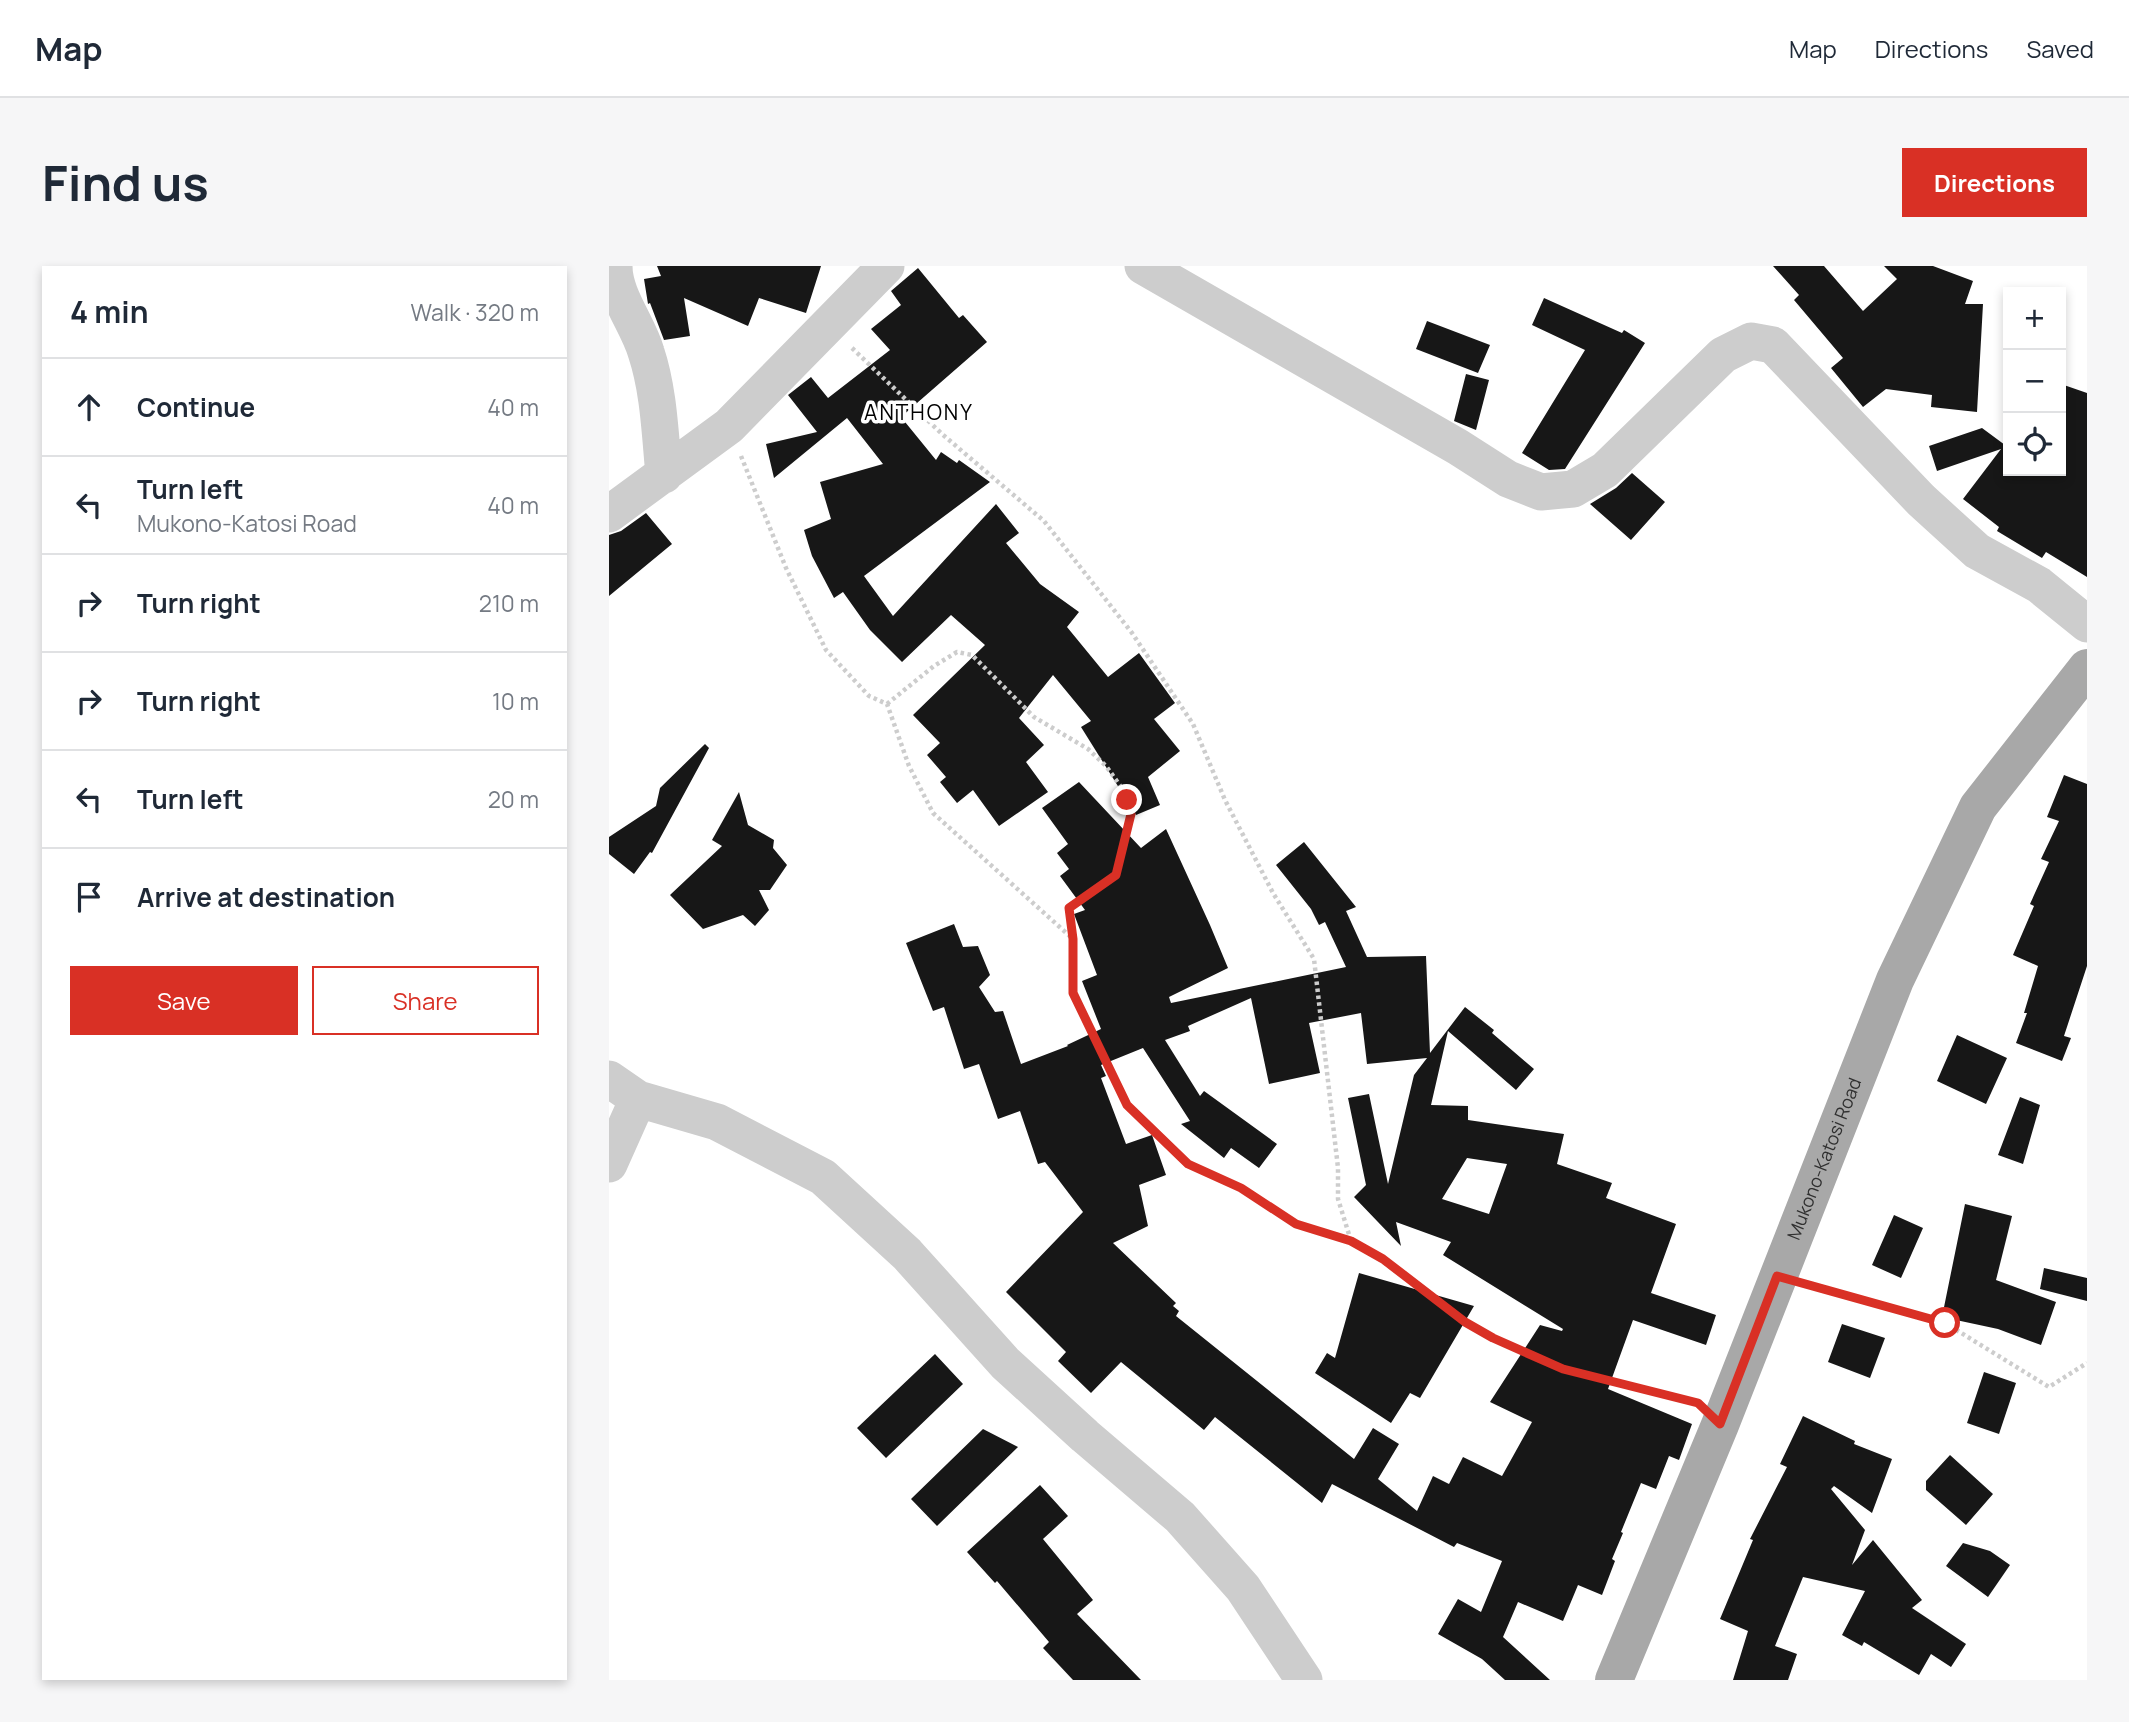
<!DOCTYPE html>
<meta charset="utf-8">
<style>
:root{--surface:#fff;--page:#f6f6f7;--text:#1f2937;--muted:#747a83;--line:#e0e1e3;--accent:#d93025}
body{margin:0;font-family:Manrope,sans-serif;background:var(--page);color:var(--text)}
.controls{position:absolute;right:21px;top:21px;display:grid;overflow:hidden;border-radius:0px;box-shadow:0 4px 10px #0003}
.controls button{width:63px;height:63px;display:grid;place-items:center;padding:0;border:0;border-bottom:2px solid var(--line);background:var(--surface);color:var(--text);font:35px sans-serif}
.stop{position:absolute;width:21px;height:21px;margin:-16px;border:5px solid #d93025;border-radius:50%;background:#fff}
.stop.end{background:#d93025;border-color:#fff;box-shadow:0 2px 7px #0008}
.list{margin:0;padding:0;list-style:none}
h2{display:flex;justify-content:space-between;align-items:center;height:91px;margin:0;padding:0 28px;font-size:30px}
h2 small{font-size:23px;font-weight:400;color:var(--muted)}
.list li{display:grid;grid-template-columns:46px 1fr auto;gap:21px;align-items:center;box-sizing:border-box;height:98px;padding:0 28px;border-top:2px solid var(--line)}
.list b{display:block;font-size:26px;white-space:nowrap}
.list p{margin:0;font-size:23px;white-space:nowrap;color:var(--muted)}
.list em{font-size:23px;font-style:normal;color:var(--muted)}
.actions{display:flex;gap:14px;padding:21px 28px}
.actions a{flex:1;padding:16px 0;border:2px solid var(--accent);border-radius:0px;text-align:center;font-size:24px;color:var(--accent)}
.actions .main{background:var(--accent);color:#fff}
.icon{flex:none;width:38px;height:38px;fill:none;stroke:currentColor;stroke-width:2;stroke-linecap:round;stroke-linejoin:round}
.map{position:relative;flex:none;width:1478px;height:1414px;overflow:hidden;border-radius:0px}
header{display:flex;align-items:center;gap:42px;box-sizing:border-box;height:98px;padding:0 35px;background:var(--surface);border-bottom:2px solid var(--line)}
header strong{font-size:33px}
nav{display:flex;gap:38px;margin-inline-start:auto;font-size:24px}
.intro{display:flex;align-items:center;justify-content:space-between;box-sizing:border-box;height:168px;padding:0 42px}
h1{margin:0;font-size:49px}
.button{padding:18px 32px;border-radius:0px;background:var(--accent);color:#fff;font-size:24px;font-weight:700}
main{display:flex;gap:42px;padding:0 42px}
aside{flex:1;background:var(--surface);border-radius:0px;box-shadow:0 4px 10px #0003}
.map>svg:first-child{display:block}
.building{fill:#171717;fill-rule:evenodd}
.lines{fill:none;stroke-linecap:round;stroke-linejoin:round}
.path{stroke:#cdcdcd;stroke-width:4.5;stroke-dasharray:3.5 3.5;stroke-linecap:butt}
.minor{stroke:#cdcdcd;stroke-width:37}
.major{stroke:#a8a8a8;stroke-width:38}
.route{stroke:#d93025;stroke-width:9}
.labels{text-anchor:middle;stroke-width:7;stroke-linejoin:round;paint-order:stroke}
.street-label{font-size:18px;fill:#303030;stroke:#fff}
.quarter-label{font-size:21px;letter-spacing:2px;fill:#000;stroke:#fff}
</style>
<header>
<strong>Map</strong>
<nav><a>Map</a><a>Directions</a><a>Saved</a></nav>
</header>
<div class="intro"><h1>Find us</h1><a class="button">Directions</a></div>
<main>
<aside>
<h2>4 min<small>Walk · 320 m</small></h2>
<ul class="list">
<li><svg class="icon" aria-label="ahead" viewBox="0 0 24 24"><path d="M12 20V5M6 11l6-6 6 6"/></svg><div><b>Continue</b></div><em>40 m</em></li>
<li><svg class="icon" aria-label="left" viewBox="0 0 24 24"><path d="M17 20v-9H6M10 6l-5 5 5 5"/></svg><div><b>Turn left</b><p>Mukono-Katosi Road</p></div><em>40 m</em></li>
<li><svg class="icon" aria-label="right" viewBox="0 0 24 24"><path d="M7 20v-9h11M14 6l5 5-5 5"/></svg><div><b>Turn right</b></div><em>210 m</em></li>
<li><svg class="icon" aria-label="right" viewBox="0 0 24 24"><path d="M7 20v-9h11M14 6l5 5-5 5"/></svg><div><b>Turn right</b></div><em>10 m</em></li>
<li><svg class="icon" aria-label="left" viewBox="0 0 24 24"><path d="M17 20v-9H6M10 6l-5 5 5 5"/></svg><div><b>Turn left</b></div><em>20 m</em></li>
<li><svg class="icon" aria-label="arrive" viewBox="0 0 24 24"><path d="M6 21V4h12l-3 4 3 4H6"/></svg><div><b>Arrive at destination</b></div></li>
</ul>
<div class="actions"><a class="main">Save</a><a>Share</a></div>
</aside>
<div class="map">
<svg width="1478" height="1414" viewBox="0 0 1478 1414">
<rect width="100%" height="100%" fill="#fff"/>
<!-- building -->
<path class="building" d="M48,0h164l-15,47 -47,-15 -11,28 -64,-28 6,38 -26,4 -14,-37 -2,1 -4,-25 17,-3z
M1164,0h51l39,45 34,-32 -13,-13h49l40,15 -8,23h18l-6,108 -46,-5 1,-12 -46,-6 -23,18 -32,-39 12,-10 -49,-58 5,-5z
M309,2l41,50 4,-3 24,27 -86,75 35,43 5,-8 16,11 2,-3 31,22 -126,94 29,40 103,-112 23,29 -13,10 34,41 39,28 -12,15 41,50 31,-24 36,50 -21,16 26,32 -32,26 12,28 -24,10 -55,-88 10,-6 -38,-46 -34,43 25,27 -18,17 22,30 -49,34 -26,-36 -16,13 -17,-21 6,-5 -19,-22 13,-12 -27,-28 72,-70 -34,-30 -49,47 -32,-32 -27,-38 -9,6 -22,-42 -8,-26 27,-11 -11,-37 63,-18 -36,-46 -73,60 -8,-34 51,-12 -29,-37 23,-18 17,21 62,-48 -19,-21 30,-24 -10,-14z
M935,32l78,35 2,-3 21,13 -80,126 -16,1 -27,-17 63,-103 -53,-25z
M818,55l63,24 -12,28 -62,-24z
M857,108l23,6 -13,50 -22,-9z
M1452,118l26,9v184l-41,-25 -4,6 -45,-27 2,-4 -36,-28 38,-50 -64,22 -8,-25 53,-18 23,17 3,-5v31h53z
M1023,207l33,29 -34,38 -41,-36 26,-16z
M37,247l26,31 -63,52v-61l12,-4z
M96,478l4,4 -57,105 -2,-1 -16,22 -25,-20v-17l47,-31 4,-18z
M1455,509l23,9v182l-23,70 7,2 -9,23 -46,-18 11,-30h-3l14,-47 -25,-11 21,-49 -4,-2 19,-42 -8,-3 18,-38 -12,-4z
M470,516l62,66 25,-19 44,96 18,43 -59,29 2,6 175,-36 -21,-45 -6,3 -8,-16 -35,-44 28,-23 52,65 -10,4 21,46 59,-1 4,97 35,-46 29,23 -2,3 42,36 -18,21 -68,-59 -17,74 37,1v14l96,14 -7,30 55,19 -6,15 70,26 -25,69 65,22 -10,30 -73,-25 -25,69 84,35 -13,36 -10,-4 -13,33 -15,-6 -20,49 2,1 -11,26 3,2 -13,34 -24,-10 -15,36 -45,-19 -15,35 47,43h-45l-23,-21 -44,-25 20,-35 23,13 21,-51 -45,-18 -3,4 -122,-63 -10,19 -107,-86 -11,13 -83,-68 -30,31 -33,-32 8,-9 -60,-60 77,-80 -38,-50 -7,2 -18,-53 -22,8 -19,-55 -15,5 -20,-62 -11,4 -27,-68 48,-19 9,23 15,-1 12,29 -11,12 16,25 8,-1 18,53 47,-18 -1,-1 34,-16 -19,-48 15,-6 -23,-61 11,-4 -25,-34 9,-7 -12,-16 11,-9 -26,-36zM642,732l18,86 51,-11 -11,-50 52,-10 6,51 60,-6 -13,17 -26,109 -19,-90 -21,4 18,87 -12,12 47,49 -5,-24 55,20 -8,13 120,74 -1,2 -22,-6 -50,77 42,20 -30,54 -39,-19 -14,27 -16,-8 -16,35 -39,-32 21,-35 -26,-16 -19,31 -178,-143 3,-5 -6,-5 3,-3 -63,-60 35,-17 -9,-41 27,-10 -14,-40 -26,9 -25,-66 5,-2 -5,-11 42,-17 47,73 -9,3 43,34 7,-10 28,20 18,-24 -73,-53 -4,5 -35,-56 25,-9 -2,-5zM858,892l40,6 -18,50 -47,-15z
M130,526l9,33 26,15 -1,8 14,17 -17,25h-11l10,20 -14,16 -12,-11 -40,14 -33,-34 52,-49 -10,-6z
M1348,769l50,23 -21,46 -49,-23z
M1411,831l20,8 -17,59 -25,-9z
M1356,938l47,12 -16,64 60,22 -15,43 -43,-16 -56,-12z
M1285,949l29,13 -22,50 -29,-13z
M1435,1002l43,10v23l-47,-12z
M750,1007l115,33 -54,92 -10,-5 -19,30 -76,-50 12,-20 8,5z
M1233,1058l43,14 -15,40 -42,-16z
M326,1088l28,30 -77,74 -29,-30z
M1375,1106l32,11 -17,51 -32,-11z
M1194,1150l52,25 -1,3 38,15 -20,54 -38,-27 -3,3 34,41 -13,35 21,-25 49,60 -10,8 54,36 -15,23 -20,-13 -12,21 -55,-33 -2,4 -20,-11 23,-44 -62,-14 -28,69 22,8 -9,26h-55l15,-49 -28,-12 33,-79 -3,-1 37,-72 -7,-3z
M374,1163l35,18 -81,79 -26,-27z
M1341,1189l43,39 -27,31 -40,-35v-9z
M431,1219l28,31 -25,23 50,61 -16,14 64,66h-68l-30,-32 6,-6 -52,-61 -2,2 -28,-31z
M1354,1277l27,8 20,14 -22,32 -42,-31z"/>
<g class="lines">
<!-- path -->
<path class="path" d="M243,82l90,86 102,87 88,112 61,91 32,76 48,93 41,66 24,209v31l13,42c41,24 75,55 114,81 68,45 150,60 228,80
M132,190l45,112 40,82 43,46 18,8 22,62 24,47 140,126v54l54,112 61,59 53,24 55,36 54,17
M278,438l47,-38 23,-14 15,3 62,62 54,32 18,17 15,21 10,27 -15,61 -47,33 4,30
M1200,1019l136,38 104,64 38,-24"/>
<!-- minor -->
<path class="minor" d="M5,0c0,30 24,58 32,86 13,39 14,82 18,123
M534,0l315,181 50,32 33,13 32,-3 32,-19 118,-115 28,-14 22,4 148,155 56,51 62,34 48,39
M0,248l120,-88 157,-160
M0,813l29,20 79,23 106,55 84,77 98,109 80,73 95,81 63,71 61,92
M0,898l29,-65"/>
<!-- major -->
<path class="major" id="s1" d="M1005,1414l106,-255 175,-445 83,-173 109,-139"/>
</g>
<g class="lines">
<!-- route -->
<path class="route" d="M518,534l4,14 -15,61 -47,33 4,31v54l54,112 61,59 53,24 55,36 55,17 32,18 82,63 28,16 70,31 135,34 22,21 57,-148 168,47"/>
</g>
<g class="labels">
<!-- street labels -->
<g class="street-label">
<text dy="6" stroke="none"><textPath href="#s1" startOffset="562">Mukono-Katosi Road</textPath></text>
</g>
<!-- quarter labels -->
<g class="quarter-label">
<text x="310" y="154">ANTHONY</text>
</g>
</g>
</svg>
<div class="controls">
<button>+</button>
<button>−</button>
<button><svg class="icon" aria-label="locate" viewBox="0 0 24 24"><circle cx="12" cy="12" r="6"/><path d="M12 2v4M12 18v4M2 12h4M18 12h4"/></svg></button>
</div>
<div class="stop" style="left:1336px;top:1057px"></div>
<div class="stop end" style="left:518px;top:534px"></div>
</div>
</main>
